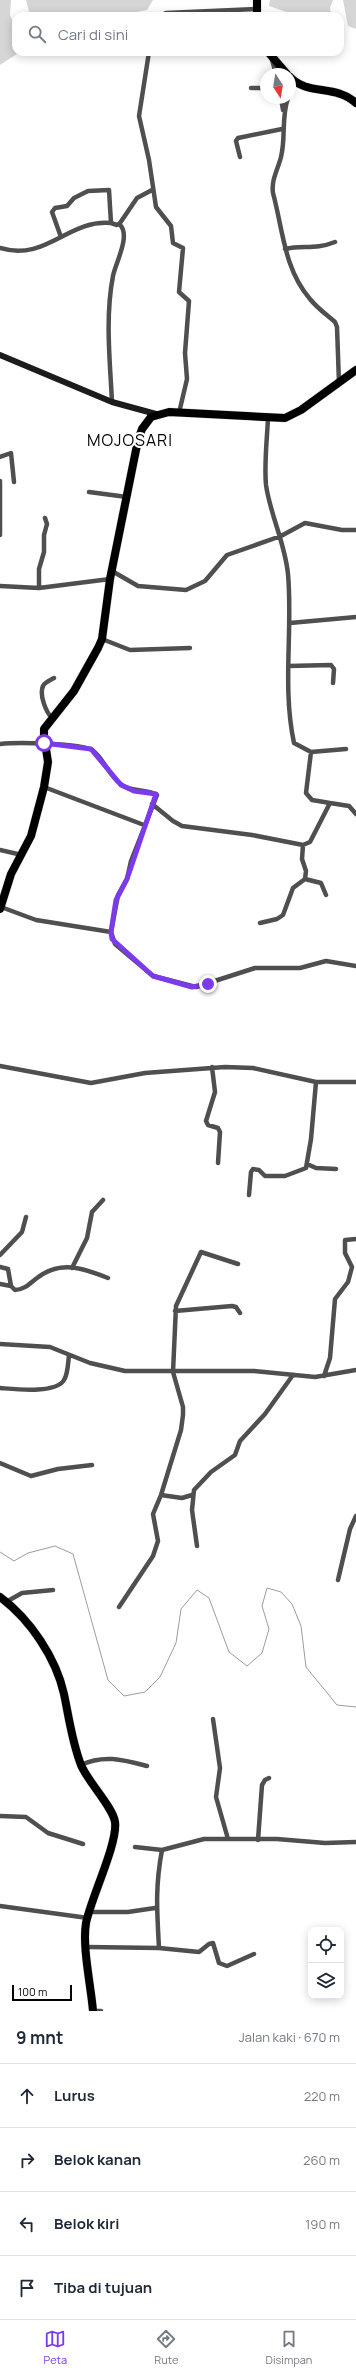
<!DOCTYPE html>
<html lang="id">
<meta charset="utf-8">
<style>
:root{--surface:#fff;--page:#f2f2f3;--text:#1f2937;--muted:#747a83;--line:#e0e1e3;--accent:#7c3aed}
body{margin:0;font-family:Manrope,sans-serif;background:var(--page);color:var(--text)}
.controls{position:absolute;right:12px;bottom:12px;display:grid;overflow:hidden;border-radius:8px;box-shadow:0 2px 10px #0003}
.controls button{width:36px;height:36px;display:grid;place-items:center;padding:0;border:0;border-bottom:1px solid var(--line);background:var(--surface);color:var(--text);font:20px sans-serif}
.compass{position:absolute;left:260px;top:68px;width:36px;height:36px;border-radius:50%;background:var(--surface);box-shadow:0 2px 10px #0003;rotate:168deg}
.scale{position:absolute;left:12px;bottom:10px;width:60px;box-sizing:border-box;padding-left:4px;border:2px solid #000;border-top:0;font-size:11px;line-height:14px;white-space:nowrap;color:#000;-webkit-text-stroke:3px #fff;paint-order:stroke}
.stop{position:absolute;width:12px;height:12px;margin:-9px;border:3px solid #7c3aed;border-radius:50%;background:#fff}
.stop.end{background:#7c3aed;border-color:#fff;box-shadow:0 1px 4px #0008}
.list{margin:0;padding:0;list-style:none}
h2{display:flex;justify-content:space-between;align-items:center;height:52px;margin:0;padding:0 16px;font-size:17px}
h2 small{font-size:13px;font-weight:400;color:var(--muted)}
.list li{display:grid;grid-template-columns:26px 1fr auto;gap:12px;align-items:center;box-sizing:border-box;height:64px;padding:0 16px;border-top:1px solid var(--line)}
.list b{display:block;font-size:15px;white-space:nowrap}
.list em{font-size:13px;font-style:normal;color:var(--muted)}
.icon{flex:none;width:22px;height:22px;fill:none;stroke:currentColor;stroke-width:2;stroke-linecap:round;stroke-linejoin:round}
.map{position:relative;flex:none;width:356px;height:2011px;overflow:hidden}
.search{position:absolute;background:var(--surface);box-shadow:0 2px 10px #0003;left:12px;right:12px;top:12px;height:44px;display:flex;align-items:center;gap:10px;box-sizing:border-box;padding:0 14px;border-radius:12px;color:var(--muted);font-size:15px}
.sheet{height:308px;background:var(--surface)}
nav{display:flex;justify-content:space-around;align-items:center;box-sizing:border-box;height:56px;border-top:1px solid var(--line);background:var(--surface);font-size:11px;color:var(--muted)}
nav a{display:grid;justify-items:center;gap:2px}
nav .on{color:var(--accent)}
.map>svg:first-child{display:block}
.green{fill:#d6d6d6}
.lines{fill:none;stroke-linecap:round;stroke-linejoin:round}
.stream{stroke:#9d9d9d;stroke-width:1}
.highway-casing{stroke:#dbdbdb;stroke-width:9}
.street{stroke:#4f4f4f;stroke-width:4.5}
.secondary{stroke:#1c1c1c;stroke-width:6}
.highway{stroke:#000;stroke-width:8}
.route{stroke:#7c3aed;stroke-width:5}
.labels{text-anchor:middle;stroke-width:4;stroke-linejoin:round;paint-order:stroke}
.quarter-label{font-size:16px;letter-spacing:1px;fill:#000;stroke:#fff}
</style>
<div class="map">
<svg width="356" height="2011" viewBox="0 0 356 2011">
<rect width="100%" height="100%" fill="#fff"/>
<!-- green -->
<path class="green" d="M0,0h11l-1,15 6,15v22h4l-20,13z
M26,0h127l-6,10 -33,6h-79l-5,-1z
M270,0h63l-3,8 1,6c-18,9 -43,-2 -62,-8z
M343,0h13v29l-8,-3z"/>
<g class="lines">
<!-- stream -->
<path class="stream" d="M0,1552l14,9 14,-8 27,-7 18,8 35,126 16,16 21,-4 15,-15 16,-34 5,-34 16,-19 12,8 20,54 18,14 15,-13 7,-24 -7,-23 5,-18 14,4 11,12 9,22 5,41 31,38 19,2"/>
<defs>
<path id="highway" d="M257,16v-16
M268,52l19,22
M290,77c18,19 45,7 66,26
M0,909l11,-35 20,-38 13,-49 4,-25 -4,-26v-7l30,-38 24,-43 4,-9 8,-60 28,-139 4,-11 9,-12 18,-5 116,6 16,-8 55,-40
M0,1597c30,22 56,61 64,97 5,24 8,48 17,71 7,17 32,42 34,57 3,21 -24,76 -29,101 -4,24 5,63 7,88"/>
</defs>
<!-- highway casing -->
<use href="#highway" class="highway-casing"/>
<!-- street -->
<path class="street" d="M159,16l7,-3 90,-4
M149,52l-10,64 10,44 7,47 15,19 2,17 10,5 -4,44 10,9 -4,52 2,26 -8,34
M272,60l4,14
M251,88h15
M290,92l4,-11
M281,98l2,12
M288,98c-7,20 -2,39 -7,59 -3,12 -10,23 -8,36 10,37 11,76 37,106 7,9 17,16 25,23l2,5 2,56
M240,157l-4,-16 2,-3 44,-9
M61,237l-9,-25 3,-4 12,-2 7,-8 14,-7 21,-1 2,33 6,2 3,-2 17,-25 15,-8
M0,248c46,14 68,-29 111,-25
M285,249c18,-4 30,1 50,-7
M112,402c-2,-41 -7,-85 1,-126 2,-12 19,-42 6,-52
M268,418c-1,22 -4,46 -2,67 4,29 19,58 22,89 5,56 -6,113 6,169l17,9 35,-3
M0,457l11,-4 3,29
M0,481v54
M89,492l38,5
M112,571l26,15 48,4 19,-9 22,-26 54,-19 24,-13 37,7h14
M0,586l39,2 71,-9
M39,588v-19l5,-17v-17l3,-11 -2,-6
M290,623l66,-6
M102,639l28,11 60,-2
M288,666l43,-1 3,4 -1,14
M52,718c-6,-6 -13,-23 -9,-32 1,-3 7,-6 11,-8
M0,744c15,-2 81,-1 92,6 12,8 17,27 30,35 10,7 26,4 35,10l-26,66 -4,18 -9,16 -7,37 -75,-12 -35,-13
M311,752l-5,41 6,7 18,3
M44,787l100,38
M152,804l21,17 9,5 70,9 51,10 7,-3 20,-39 19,3 7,8
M0,850l22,5
M305,879l16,4 5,12
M260,923l17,-4 6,-4 10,-27 12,-9 1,-8 -4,-12 1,-14
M111,932l4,12 38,32 43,11 59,-19h45l26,-7 30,5
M0,1066l91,17 54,-10 80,-6 28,1 63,14h40
M212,1067l3,25 -9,29 2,4 10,3 2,4 -2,31
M307,1164l9,4 20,1
M249,1195l2,-23 2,-3 6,1 6,6h20l21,-8 5,-29 5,-57
M0,1255l22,-23 4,-15
M0,1267l8,2 3,17 4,4c9,0 15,-7 22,-12 23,-18 46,-10 71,0
M72,1268l15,-30 5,-26 11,-12
M0,1284l11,2
M175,1311l57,-5 4,1 4,6
M0,1344l50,3 40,16 35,8h129l61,6 41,-7
M324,1376l6,-18 5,-59 13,-17 4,-15 -7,-14v-13l11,-1
M0,1388c14,1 56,6 64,-8 4,-6 4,-17 5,-25
M0,1463l31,13 27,-7 34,-4
M161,1495l21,3 10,-3
M197,1546l-5,-36 2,-20 17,-18 24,-17 5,-14 25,-27 28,-39
M338,1580l12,-51 6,-13
M6,1602l16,-9 31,-3
M119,1607l34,-51 5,-15 -5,-27 8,-19 20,-65 2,-15v-8l-10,-35 3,-66 25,-54 37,12
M213,1719l7,49 -4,29 12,42
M81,1765c23,-11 43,-5 66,1
M0,1816l26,1 22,16 35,11
M258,1840l4,-55 3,-5 4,-2
M135,1847l27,3 42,-11h73l48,4 31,-1
M0,1906l88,12
M89,1912h39l27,-4
M87,1947l72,1 40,4 10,-8 4,-1 6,20 8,3 27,-12
M159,1948c-2,-37 -4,-61 3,-98
M93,2011h8"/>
<!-- secondary -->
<path class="secondary" d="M0,355l112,47 44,12"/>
<!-- highway -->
<use href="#highway" class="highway"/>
</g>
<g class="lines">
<!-- route -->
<path class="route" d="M44,743l47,6 30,36 13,6 22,3 -29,85 -11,21 -5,32 1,7 41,37 39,11 16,-3"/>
</g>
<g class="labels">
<!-- quarter labels -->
<g class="quarter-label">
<text x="130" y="446">MOJOSARI</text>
</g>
</g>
</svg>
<div class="controls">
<button><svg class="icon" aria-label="locate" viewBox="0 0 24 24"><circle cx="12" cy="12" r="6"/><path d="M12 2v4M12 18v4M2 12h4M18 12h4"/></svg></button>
<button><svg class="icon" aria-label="layers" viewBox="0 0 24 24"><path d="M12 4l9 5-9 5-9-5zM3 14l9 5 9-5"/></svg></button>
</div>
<svg class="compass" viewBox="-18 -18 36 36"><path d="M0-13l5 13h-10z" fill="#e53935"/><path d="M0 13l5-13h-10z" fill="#747a83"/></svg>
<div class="scale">100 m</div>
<div class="stop" style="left:44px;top:743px"></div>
<div class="stop end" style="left:208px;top:984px"></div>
<div class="search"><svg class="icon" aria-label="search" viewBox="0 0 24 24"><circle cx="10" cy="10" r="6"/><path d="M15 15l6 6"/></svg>Cari di sini</div>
</div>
<section class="sheet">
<h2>9 mnt<small>Jalan kaki · 670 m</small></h2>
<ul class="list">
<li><svg class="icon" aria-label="ahead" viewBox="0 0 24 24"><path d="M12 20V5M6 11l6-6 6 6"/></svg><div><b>Lurus</b></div><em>220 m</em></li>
<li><svg class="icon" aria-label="right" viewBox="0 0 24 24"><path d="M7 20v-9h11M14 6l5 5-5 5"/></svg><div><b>Belok kanan</b></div><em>260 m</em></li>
<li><svg class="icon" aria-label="left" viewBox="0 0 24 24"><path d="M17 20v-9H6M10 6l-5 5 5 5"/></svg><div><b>Belok kiri</b></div><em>190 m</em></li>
<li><svg class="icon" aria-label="arrive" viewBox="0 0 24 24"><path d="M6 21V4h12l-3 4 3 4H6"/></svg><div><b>Tiba di tujuan</b></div></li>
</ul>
</section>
<nav>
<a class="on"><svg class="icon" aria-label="map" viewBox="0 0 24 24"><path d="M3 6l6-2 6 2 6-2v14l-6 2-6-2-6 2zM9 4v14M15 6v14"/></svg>Peta</a>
<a><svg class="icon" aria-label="directions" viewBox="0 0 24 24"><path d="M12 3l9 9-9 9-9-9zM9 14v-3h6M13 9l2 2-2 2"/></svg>Rute</a>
<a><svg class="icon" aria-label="saved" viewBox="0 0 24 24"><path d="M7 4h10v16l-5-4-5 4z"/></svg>Disimpan</a>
</nav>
